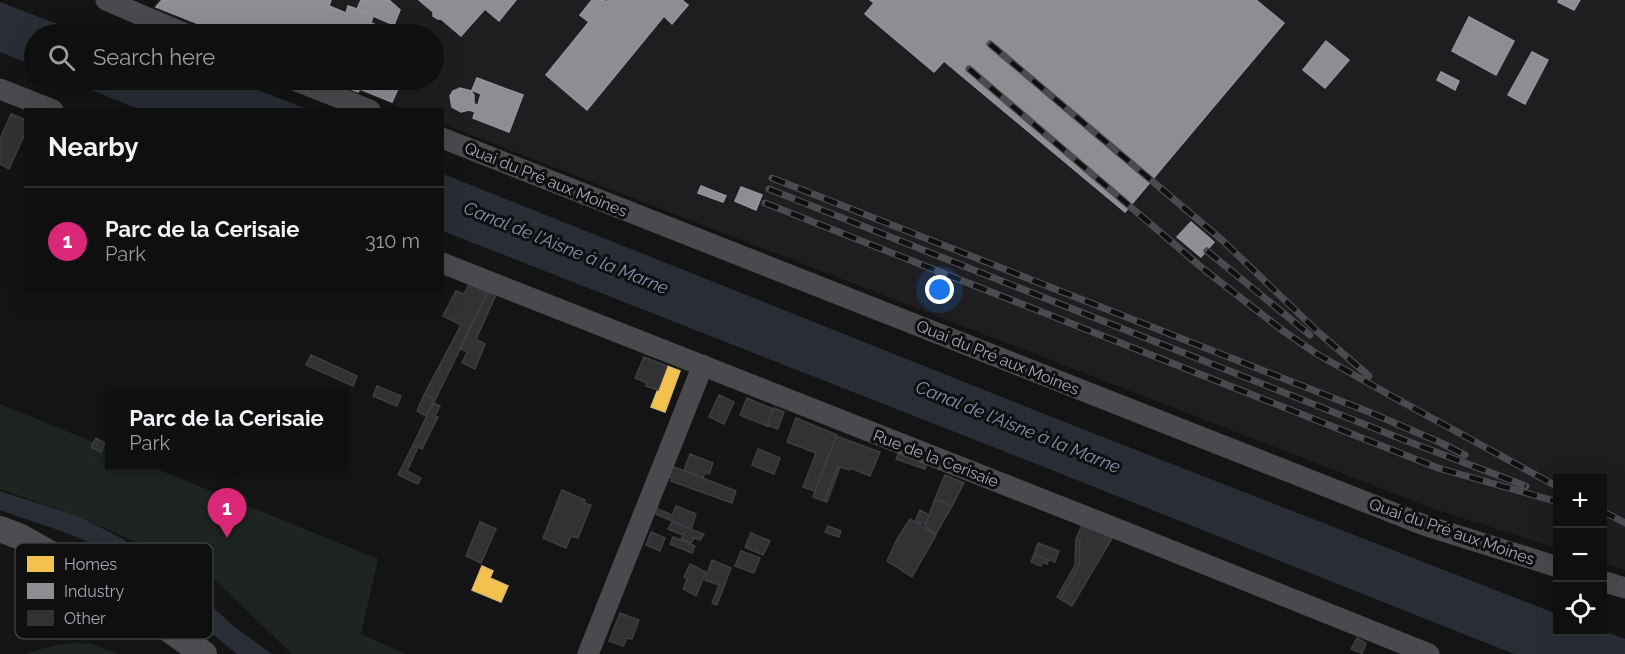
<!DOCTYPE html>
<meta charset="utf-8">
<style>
:root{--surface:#0f0f10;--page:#181819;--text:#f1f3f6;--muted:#9b9c9f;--line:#2f2f30;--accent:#db2777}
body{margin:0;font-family:Raleway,sans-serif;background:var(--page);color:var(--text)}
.controls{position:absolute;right:18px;bottom:18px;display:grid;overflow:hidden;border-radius:0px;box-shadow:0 6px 24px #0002}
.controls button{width:54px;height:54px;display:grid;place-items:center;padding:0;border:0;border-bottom:2px solid var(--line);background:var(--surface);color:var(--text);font:30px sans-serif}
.you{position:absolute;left:940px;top:290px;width:21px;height:21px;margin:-15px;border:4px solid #fff;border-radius:50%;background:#1a73e8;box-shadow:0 0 0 9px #1a73e833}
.badge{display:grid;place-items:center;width:39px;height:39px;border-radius:50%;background:var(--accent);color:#fff;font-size:20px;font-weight:700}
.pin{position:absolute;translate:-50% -50px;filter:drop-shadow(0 2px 3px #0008)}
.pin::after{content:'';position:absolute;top:32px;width:21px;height:18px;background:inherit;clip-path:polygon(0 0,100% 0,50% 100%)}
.popup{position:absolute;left:105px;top:391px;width:243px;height:78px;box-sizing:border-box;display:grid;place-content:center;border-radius:0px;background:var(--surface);filter:drop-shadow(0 2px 4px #0005);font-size:20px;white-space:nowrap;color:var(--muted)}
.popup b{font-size:22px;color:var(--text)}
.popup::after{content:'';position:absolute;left:50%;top:100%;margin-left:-12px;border:12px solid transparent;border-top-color:var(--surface)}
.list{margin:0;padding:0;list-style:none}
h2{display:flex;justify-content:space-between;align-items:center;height:78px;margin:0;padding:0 24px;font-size:26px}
h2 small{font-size:20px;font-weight:400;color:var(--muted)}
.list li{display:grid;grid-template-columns:39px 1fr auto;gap:18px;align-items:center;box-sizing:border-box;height:108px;padding:0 24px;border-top:2px solid var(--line)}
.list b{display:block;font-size:22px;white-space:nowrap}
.list p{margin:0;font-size:20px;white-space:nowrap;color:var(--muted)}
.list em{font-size:20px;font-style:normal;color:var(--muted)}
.icon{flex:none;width:33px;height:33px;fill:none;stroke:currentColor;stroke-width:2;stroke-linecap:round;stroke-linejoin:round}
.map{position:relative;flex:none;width:1625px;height:654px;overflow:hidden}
.search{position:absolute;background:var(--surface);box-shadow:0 6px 24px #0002;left:24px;top:24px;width:420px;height:66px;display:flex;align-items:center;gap:15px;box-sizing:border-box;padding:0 21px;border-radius:33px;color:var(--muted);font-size:22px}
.panel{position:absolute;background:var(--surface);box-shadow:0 6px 24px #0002;left:24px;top:108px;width:420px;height:186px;border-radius:0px}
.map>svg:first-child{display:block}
.built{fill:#1e1e20}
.green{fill:#1e2520}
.water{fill:#292e36}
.homes{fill:#f2c14e;stroke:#dbba6d;stroke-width:1.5}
.industry{fill:#8d8d92;stroke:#94959c;stroke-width:1.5}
.building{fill:#323234;stroke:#3d3e41;stroke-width:1.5}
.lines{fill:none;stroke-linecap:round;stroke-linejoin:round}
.minor{stroke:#494a4d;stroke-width:21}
.major{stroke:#4b4c4f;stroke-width:26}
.rail-casing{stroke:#4a4b4e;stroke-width:7}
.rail{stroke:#0f0f10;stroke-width:4.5;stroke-dasharray:14;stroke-linecap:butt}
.labels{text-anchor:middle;stroke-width:6;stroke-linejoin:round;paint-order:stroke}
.street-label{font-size:16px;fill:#a6a9b5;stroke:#0f0f10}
.water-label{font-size:18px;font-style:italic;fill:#7e92af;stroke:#0f0f10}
.key{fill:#0f0f10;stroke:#3c3d42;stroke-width:1.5}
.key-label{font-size:16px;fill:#a6a9b5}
</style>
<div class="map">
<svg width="1625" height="654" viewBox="0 0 1625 654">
<rect width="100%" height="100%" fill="#141415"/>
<!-- built -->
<path class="built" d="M158,0h1467v570l-22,-7 -1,-85h-44l-1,70 -123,-39 -991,-385 -1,-14 -37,-1 -80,-29h109v-46h-228l-57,-21z"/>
<!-- green -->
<path class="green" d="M0,404l110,45v15l37,1 231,94 -17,75 45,20h-114l-82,-79 -130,-58 -80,-28z
M73,643l18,1 28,10h-95l32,-9z"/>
<!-- water -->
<path class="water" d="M0,2l83,32h-49v32l-34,-14z
M67,80h164l76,29h-169z
M443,174l629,251 485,189 1,18 45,-1 22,8v15h-111l-480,-191 -591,-232z
M0,491l80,26 43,22 51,34 62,55 36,26h-35c-40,-31 -74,-69 -118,-96 -37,-23 -79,-33 -119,-48z"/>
<!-- homes -->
<path class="homes" d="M667,366l13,5 -15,41 -14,-5z
M482,566l11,5 -3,7 18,8 -7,16 -29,-12z"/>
<!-- industry -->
<path class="industry" d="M162,0h169l-2,6 17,7 2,-7 9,3 16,7 -2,7 28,11h-175l-68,-27z
M361,0h28l11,10 -6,15 -37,-16z
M419,0h97l-17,21 -14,-12 -24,27 -20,-17h-3l-5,-3v-4z
M592,0h12l2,2 2,-2h74l6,5 -16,19 -8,-8 -77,94 -41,-35 43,-53 -9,-7z
M870,0h386l28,23 -159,189 -181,-151 -10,11 -69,-58 9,-11z
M1559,0h21l-6,10 -16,-8z
M1469,17l45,24 -18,34 -44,-24z
M1326,41l23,19 -24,28 -22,-18z
M1532,52l16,8 -23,44 -17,-9z
M1441,72l18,9 -4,9 -18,-10z
M477,78l46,17 -14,37 -36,-14 2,-6 -6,-2 -8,2 -9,-5 -2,-11 3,-5 7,-3 11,3 3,4v9l4,1 3,-11 -9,-4z
M327,80h75l-10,22 -32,-13 -2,3z
M701,186l25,10 -3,6 -25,-9z
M741,187l21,8 -6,15 -21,-9z
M1191,222l23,20 -13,15 -24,-20z"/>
<!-- building -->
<path class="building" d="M11,114l15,6v11l-17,38 -9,-5v-25z
M469,284l19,8 -53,108 -11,-5 37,-70 -18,-9 13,-25 8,3z
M488,292l8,3 -20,44 9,5 -10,25 -13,-6 5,-11 -7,-4z
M311,355l46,21 -4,10 -47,-21z
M644,357l23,9 -9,24 -12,-4 1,-3 -12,-5z
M377,386l24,10 -4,10 -24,-10z
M424,395l11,5 -9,16 -9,-5z
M719,395l15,7 -10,22 -15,-7z
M747,398l26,11 -6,17 -27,-11z
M433,403l7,3 -5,10 3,1 -16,32 -9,-4z
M774,408l10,4 -6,17 -11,-4z
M796,418l41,17 -22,56 -12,-4 13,-34 -29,-11z
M836,436l44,16 -10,24 -20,-8 -1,2 -11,-4 -14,35 -11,-4z
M96,438l9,5 -4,9 -10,-5z
M413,445l5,2 -11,24 14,7 -3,6 -20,-9z
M758,449l22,9 -6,16 -22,-9z
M899,452l28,11 -2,6 -29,-10z
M690,454l23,9 -4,11 -4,-2 -2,6 -19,-8z
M669,465l67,26 -4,12 -61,-22 1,-3 -7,-3z
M838,466l2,1 -13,35 -3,-1z
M945,475l19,8 -12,23 -17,-7z
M562,490l23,10 -1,3 7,2 -13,33 -7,-2 -5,12 -23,-10z
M935,499l17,7 -16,28 -11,-8z
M676,506l20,8 -5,15 -40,-17 2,-5 19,8z
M920,510l9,5 -4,10 -10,-4z
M910,519l26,16 -24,42 -25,-16 10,-22z
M480,522l16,7 -15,34 -15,-7z
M672,522l32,12 -4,6 -6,-2 -3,5 -10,-4 2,-4 -15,-6z
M1083,523l31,12 -42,71 -12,-7 19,-33 1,-26 -4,-1z
M828,526l13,5 -2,6 -14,-5z
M651,532l14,6 -5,13 -14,-6z
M751,533l19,8 -7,14 -18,-8z
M673,537l22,9 -3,7 -22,-9z
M1076,539l4,1 -1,26 -19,33 -3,-2 18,-32z
M1038,543l21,8 -4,11 -21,-8z
M741,551l19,7 -6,15 -19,-7z
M1034,554l15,6 -2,4 -4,-2 -2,4 -10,-4z
M712,560l19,8 -14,37 -5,-2 7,-18 -14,-5z
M690,564l16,8 -10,24 -13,-7 4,-10 -3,-2z
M620,613l19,7 -7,19 -5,-1 -4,8 -14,-5z
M1357,638l9,5 -4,10 -11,-4z"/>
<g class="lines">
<!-- minor -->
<path class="minor" d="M106,0l79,34
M294,80l76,30
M0,89l53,21
M442,138l982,387 134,42
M442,263l683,269 304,122
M1602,581l23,7
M588,654l115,-289"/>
<!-- major -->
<path class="major" d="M0,529l21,8 83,47 100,70"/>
<defs>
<path id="rail" d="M990,44l232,196 96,92 51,44
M969,69l232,198 81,63 35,24 78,44 163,89
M772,178l597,234 70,30 26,13
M769,189l630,249 127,48
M765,203l673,265 120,34
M1207,251l103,84
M1602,511l23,12"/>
</defs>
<!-- rail casing -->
<use href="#rail" class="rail-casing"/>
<!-- rail -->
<use href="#rail" class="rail"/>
</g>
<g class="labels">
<!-- street labels -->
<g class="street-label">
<text transform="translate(546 179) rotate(22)" y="6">Quai du Pré aux Moines</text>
<text transform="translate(998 357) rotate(22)" y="6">Quai du Pré aux Moines</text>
<text transform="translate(936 458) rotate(21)" y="6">Rue de la Cerisaie</text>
<text transform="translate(1452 531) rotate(19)" y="6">Quai du Pré aux Moines</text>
</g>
<!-- water labels -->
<g class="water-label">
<text transform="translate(566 248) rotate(22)" y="6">Canal de l'Aisne à la Marne</text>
<text transform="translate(1018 427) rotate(22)" y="6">Canal de l'Aisne à la Marne</text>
</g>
</g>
<!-- legend -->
<rect x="15" y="543" width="198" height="96" rx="9" class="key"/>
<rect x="27" y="556" width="27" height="16" fill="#f2c14e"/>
<rect x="27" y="583" width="27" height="16" fill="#8d8d92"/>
<rect x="27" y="610" width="27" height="16" fill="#323234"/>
<g class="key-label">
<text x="64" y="570">Homes</text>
<text x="64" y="597">Industry</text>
<text x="64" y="624">Other</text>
</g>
</svg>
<div class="controls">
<button>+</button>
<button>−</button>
<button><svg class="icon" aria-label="locate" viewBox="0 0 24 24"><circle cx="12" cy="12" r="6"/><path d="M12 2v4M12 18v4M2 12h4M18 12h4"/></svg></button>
</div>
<div class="you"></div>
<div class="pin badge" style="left:227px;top:538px">1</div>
<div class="popup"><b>Parc de la Cerisaie</b>Park</div>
<div class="search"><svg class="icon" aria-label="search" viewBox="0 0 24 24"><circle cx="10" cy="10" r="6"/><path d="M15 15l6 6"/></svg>Search here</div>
<section class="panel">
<h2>Nearby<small></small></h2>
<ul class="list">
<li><span class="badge">1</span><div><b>Parc de la Cerisaie</b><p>Park</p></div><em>310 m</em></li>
</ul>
</section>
</div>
